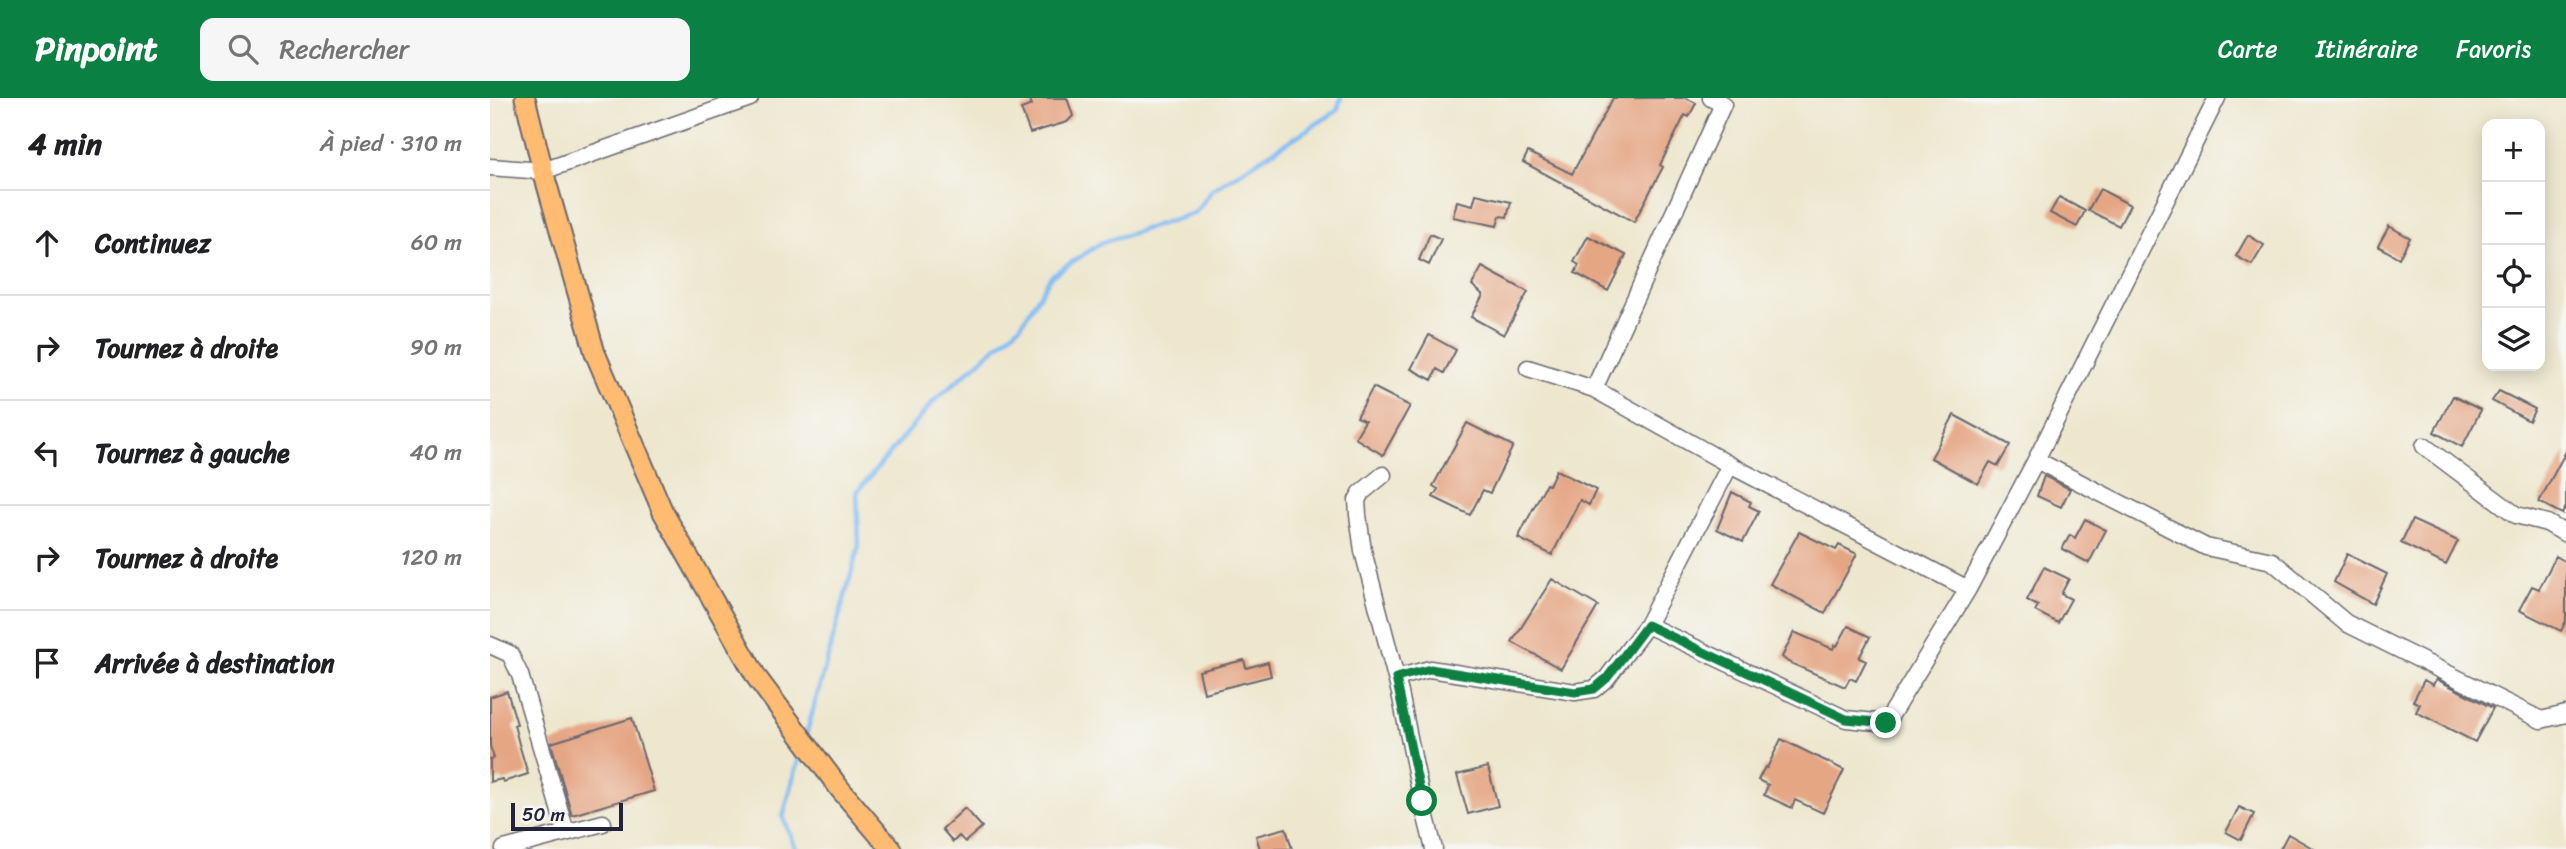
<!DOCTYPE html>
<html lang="fr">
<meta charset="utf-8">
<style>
:root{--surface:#fff;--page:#f6f6f6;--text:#202124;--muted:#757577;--line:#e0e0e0;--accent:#0b8043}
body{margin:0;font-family:Sriracha,sans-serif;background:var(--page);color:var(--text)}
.controls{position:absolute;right:21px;top:21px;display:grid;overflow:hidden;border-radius:14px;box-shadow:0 4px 18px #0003}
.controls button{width:63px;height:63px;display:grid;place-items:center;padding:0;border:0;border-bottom:2px solid var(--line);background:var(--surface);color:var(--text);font:35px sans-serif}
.scale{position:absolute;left:21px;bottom:18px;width:112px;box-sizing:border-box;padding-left:7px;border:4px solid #22223b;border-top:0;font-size:19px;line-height:24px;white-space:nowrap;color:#22223b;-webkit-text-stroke:5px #f6f6f2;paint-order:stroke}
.stop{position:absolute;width:21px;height:21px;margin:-16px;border:5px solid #0b8043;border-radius:50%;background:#fff}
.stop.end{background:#0b8043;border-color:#fff;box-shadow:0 2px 7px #0008}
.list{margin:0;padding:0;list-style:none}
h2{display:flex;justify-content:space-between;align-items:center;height:91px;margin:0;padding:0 28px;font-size:30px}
h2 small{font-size:23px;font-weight:400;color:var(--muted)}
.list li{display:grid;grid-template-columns:46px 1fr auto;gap:21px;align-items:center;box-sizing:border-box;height:105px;padding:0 28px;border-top:2px solid var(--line)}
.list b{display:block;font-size:26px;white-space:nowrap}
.list em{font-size:23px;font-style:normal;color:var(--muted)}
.icon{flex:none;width:38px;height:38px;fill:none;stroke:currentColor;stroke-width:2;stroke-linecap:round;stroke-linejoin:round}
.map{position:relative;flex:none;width:2076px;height:751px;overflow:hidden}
header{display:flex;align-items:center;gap:42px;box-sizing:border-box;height:98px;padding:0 35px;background:var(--accent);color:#fff}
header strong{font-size:33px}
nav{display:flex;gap:38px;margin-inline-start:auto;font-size:24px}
.search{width:490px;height:63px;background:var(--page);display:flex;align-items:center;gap:18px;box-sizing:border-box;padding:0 24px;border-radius:14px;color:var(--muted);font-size:26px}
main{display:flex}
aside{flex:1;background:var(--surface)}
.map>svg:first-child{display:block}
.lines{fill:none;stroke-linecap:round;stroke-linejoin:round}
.stream{stroke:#83bcf4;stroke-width:4.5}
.building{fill:#e5a684}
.minor-casing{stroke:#69676e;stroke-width:19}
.major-casing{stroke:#69676e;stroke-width:23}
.minor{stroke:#fff;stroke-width:16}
.major{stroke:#ffbb71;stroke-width:19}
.route{stroke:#0b8043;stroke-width:9}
</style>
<header>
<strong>Pinpoint</strong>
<div class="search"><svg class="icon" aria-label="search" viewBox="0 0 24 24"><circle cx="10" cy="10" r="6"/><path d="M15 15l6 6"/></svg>Rechercher</div>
<nav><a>Carte</a><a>Itinéraire</a><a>Favoris</a></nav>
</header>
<main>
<aside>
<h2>4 min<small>À pied · 310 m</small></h2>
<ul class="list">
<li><svg class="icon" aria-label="ahead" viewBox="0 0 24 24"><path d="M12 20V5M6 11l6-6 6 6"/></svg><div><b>Continuez</b></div><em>60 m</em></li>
<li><svg class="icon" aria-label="right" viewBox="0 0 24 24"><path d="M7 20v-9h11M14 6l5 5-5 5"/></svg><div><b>Tournez à droite</b></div><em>90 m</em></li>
<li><svg class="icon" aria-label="left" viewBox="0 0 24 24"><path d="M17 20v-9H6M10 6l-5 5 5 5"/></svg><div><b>Tournez à gauche</b></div><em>40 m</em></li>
<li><svg class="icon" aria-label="right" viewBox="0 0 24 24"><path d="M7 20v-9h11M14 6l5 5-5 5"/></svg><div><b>Tournez à droite</b></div><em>120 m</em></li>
<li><svg class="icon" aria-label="arrive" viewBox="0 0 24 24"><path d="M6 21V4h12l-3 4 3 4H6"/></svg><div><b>Arrivée à destination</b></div></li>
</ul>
</aside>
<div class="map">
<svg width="2076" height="751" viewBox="0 0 2076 751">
<rect width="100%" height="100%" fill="#f6f6f2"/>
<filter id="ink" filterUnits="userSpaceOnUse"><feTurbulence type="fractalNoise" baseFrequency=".0143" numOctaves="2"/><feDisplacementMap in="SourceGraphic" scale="14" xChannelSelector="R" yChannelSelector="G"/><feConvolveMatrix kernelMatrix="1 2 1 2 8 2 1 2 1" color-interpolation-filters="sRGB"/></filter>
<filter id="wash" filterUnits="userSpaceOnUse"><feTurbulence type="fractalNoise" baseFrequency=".00686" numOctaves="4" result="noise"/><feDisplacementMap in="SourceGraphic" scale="28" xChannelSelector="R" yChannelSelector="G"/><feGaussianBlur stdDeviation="1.57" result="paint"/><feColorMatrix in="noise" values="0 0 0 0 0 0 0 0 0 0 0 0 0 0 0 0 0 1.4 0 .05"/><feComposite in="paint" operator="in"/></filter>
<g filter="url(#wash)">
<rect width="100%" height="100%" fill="#eee7ce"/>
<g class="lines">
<!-- stream -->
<path class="stream" d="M316,637l53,-189 -2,-54 76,-90 88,-77 30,-49 50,-33 94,-30 18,-24 124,-78 4,-13
M306,751l-13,-32 19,-70"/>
</g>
<g id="blocks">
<!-- building -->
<path class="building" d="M539,0h38l6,18 -6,6 -37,11 -9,-24 11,-4z
M1123,0h73l10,5 -7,14 -4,-2 -25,50 3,2 -29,55 -111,-60 5,-10 44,22z
M1610,91l30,16 -11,21 -31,-16z
M986,96l35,8 -4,15 -7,-1 -3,10 -44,-9 4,-16 16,4z
M1569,99l26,14 -8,16 -27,-14z
M1899,128l21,12 -11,20 -21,-12z
M940,136l11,5 -12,26 -10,-5z
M1758,137l16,10 -12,20 -16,-9z
M1098,138l38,19 -18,36 -33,-18 4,-8 -5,-3z
M992,169l46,25 -24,43 -33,-18 12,-22 -11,-10z
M939,237l27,15 -12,23 -7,-4 -5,11 -21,-11z
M883,289l37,19 -27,49 -28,-17 10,-17 -8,-4z
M2009,293l36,18 -6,12 -37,-20z
M1963,298l28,14 -19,37 -28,-15z
M1464,317l56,30 -12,21 -8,-4 -12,22 -47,-26z
M977,325l46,23 -23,47 -7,-3 -13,25 -37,-18 5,-8 -5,-3z
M2076,353v56l-4,7 -23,-12z
M1066,372l40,20 -7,15 -9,-5 -28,55 -34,-17 28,-54 3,1z
M1554,378l26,13 -9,18 -24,-11z
M1242,394l19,10 -2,4 10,5 -16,31 -26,-13z
M1595,421l21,11 -17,33 -27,-14 8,-14 5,3z
M1922,422l46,21 -12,24 -45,-22z
M1309,434l37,18 3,-5 18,9 -32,59 -55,-29z
M1857,456l40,20 -14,30 -39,-22z
M2066,458l10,6v59l-5,10 -42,-21 13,-24 7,3z
M1554,469l25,12 -8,15 10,5 -13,24 -23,-12 3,-5 -11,-6z
M1062,481l46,27 -37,63 -49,-27z
M1358,528l22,11 -11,21 7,3 -10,20 -6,-3 -5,9 -57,-25 -6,-5 12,-25 39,17 2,-4 2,1z
M754,562l2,8 22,-6 3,14 -67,17 -5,-22z
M1946,581l57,29 -18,34 -59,-30 4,-8 -7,-3 11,-21 9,5z
M17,593l10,33 -3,1 5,19 9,30 -25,8 -1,-3 -12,3v-23l4,-1 -4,-12v-49z
M142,620l22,73 -82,24 -21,-72z
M1291,641l63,31 -21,43 -28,-13 -3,8 -28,-13 4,-10 -10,-5 7,-13 2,1z
M998,669l10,39 -30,8 -11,-39z
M1749,709l15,7 -13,26 -15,-8z
M475,710l17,19 -17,15 -6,-6 -6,6 -11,-13z
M796,730l6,21h-32l-4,-13z
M1798,736l26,15h-34z"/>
</g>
</g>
<g filter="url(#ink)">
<use href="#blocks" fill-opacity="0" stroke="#69676e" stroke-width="2"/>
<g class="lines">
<defs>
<path id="minor" d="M1221,0l12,6 -129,285 136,76 238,124
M0,69l53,4 207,-73
M1038,270l66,21
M1934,348l92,69 31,8 19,11
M1546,362l181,-362
M893,377l-22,18 -4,7 1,15 5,36 37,142 22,108 12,48
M1157,527l199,94 40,4 82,-134 68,-129 170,87 66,14 74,62 195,97 25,-6
M0,547l20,9 10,21 46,157
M906,580l34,-9 145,23 19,-3 13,-11 40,-53 83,-160
M14,751l99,-26"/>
<path id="major" d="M35,0l18,73 52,182 68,159 94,166 83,111 51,60"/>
</defs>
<!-- minor casing -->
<use href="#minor" class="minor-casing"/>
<!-- major casing -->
<use href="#major" class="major-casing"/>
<!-- minor -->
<use href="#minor" class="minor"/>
<!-- major -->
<use href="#major" class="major"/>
</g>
</g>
<g class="lines" filter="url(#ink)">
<!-- route -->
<path class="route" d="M932,703l-26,-123 34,-9 145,23 19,-3 13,-11 40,-53 199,94 40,4"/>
</g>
</svg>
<div class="controls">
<button>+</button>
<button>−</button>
<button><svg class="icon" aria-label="locate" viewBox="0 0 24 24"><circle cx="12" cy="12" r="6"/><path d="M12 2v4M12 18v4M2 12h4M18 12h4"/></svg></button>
<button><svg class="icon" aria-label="layers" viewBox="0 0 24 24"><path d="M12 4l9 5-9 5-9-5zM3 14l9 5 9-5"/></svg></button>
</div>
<div class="scale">50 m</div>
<div class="stop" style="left:932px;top:703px"></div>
<div class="stop end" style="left:1396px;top:625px"></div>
</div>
</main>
